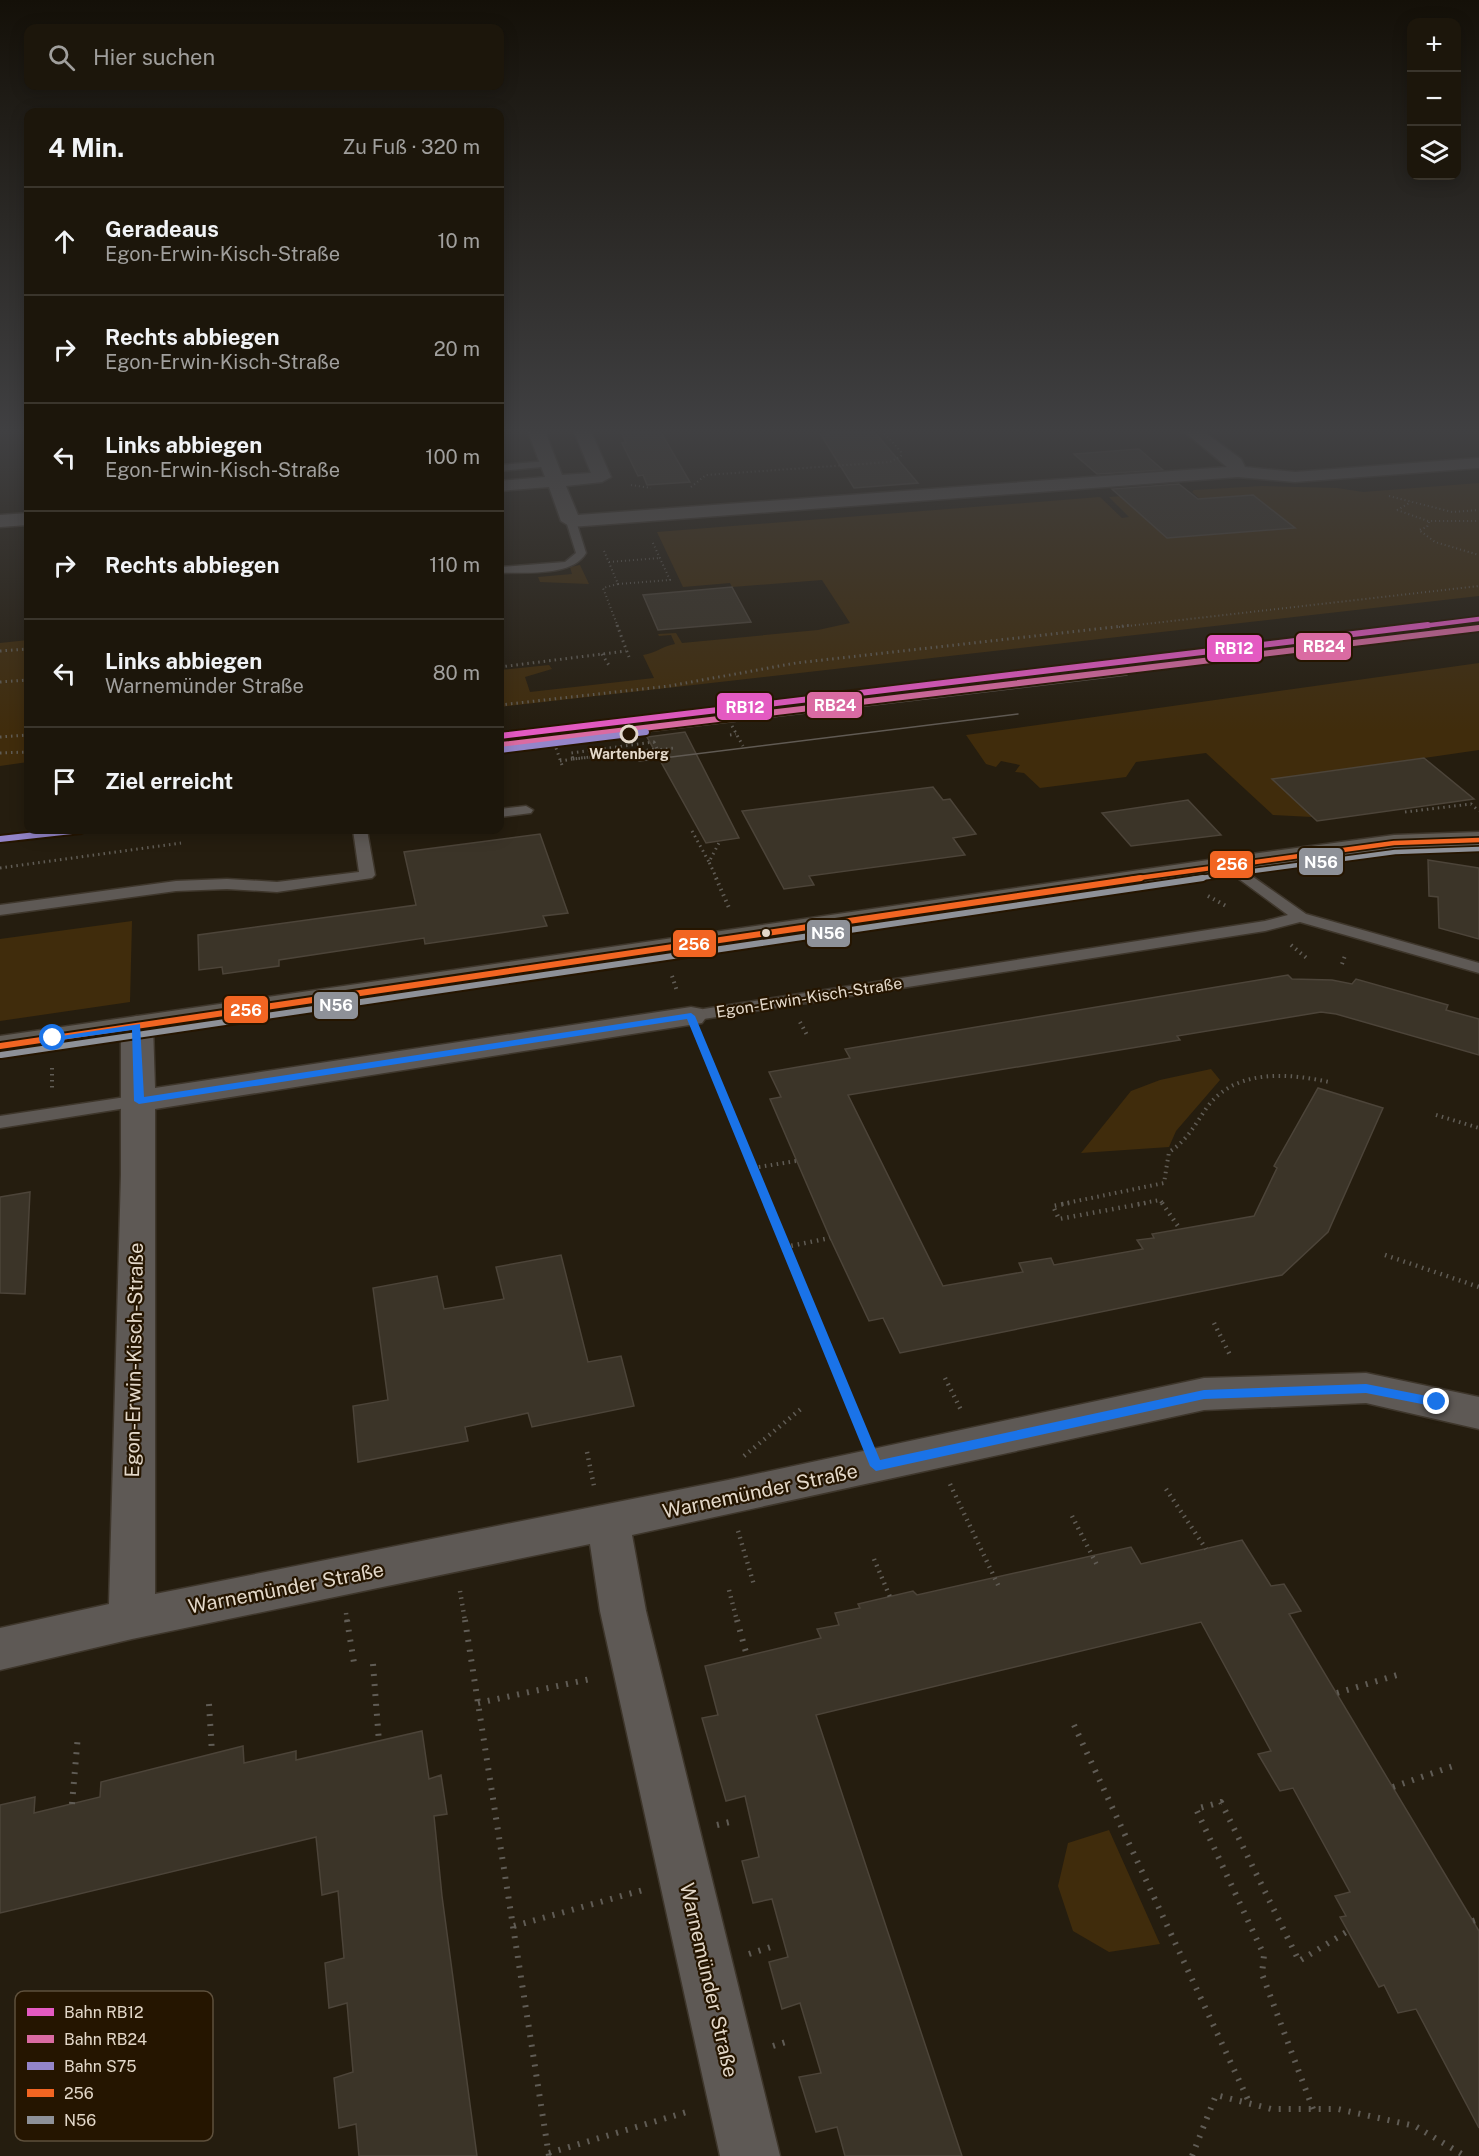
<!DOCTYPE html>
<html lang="de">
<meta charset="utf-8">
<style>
:root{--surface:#1c160b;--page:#251f14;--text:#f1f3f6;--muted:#a09f9d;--line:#3a352c}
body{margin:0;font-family:"Public Sans",sans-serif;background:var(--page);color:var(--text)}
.controls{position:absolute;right:18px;top:18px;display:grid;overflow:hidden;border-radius:12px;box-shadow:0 3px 15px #0003}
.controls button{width:54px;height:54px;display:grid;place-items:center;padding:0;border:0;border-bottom:2px solid var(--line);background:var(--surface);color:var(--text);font:30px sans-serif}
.stop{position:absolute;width:18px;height:18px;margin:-14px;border:4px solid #1a73e8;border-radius:50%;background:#fff}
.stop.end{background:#1a73e8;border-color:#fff;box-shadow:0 2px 6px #0008}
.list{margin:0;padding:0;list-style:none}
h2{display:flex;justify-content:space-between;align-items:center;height:78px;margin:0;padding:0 24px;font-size:26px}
h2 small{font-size:20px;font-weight:400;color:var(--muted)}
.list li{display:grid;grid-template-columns:39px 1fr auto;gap:18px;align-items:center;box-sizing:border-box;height:108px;padding:0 24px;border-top:2px solid var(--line)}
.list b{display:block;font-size:22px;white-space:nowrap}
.list p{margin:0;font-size:20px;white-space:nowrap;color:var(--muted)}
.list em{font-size:20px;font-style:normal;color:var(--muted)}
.icon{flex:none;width:33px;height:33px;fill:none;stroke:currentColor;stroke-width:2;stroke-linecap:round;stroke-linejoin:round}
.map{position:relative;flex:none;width:1479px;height:2156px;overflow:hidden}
.search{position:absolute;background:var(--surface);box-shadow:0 3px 15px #0003;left:24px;top:24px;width:480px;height:66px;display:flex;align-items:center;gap:15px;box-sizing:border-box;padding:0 21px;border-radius:12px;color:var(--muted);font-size:22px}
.panel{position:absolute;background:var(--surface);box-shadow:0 3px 15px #0003;left:24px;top:108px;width:480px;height:726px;border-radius:12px}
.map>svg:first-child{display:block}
.green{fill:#402c0c}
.building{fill:#3b3428;stroke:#4c4439;stroke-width:1.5}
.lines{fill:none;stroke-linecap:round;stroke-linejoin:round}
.lane-casing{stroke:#3e362b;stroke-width:3}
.street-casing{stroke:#3e362b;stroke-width:3}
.secondary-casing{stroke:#3e362b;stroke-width:3}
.path-far4{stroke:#605c55;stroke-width:2;stroke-dasharray:1 3;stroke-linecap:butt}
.path-far3{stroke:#605c55;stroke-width:3;stroke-dasharray:1.5 4;stroke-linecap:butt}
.path-far2{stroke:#605c55;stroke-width:4;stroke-dasharray:1.5 4.5;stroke-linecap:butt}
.path-far1{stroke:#605c55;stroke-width:4.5;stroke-dasharray:1.5 5;stroke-linecap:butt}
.path{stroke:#605c55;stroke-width:6;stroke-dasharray:2 8;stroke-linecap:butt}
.lane{fill:#5e5955;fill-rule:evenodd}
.street{fill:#5e5955;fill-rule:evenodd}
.secondary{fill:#605b54;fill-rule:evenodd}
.tram{stroke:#605a53;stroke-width:1.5}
.bus-1-far1-casing{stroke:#251500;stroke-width:8}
.bus-1-casing{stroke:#251500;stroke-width:10}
.bus-2-far1-casing{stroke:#251500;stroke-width:8}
.bus-2-casing{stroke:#251500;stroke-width:10}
.bus-1-far1{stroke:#f26522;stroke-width:4.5}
.bus-1{stroke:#f26522;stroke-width:6}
.bus-2-far1{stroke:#8e9198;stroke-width:4.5}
.bus-2{stroke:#8e9198;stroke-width:6}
.rail-1-far1-casing{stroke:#251500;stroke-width:8}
.rail-1-casing{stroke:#251500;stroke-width:10}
.rail-2-casing{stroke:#251500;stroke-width:10}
.rail-3-casing{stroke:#251500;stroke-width:10}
.rail-1-far1{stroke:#e45ac2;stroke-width:4.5}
.rail-1{stroke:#e45ac2;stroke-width:6}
.rail-2{stroke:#da6ba2;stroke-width:6}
.rail-3{stroke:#9485ca;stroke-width:6}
.route{fill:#1a73e8}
.stop-dot{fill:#251500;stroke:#e3d8c9;stroke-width:3}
.bus-dot{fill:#e3d8c9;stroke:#251500;stroke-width:2}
.labels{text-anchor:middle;stroke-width:4.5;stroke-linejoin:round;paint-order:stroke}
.far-stop-label{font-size:14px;font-weight:bold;fill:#e3d8c9;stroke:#251500}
.street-label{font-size:16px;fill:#e3d8c9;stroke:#251500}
.near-street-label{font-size:20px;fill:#e3d8c9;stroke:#251500}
.key{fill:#251500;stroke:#5e503c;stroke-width:1.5}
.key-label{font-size:16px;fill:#e3d8c9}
.line-badge{stroke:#251500;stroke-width:2}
.badge-label{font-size:16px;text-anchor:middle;font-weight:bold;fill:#fff}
</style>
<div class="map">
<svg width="1479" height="2156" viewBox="0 0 1479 2156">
<rect width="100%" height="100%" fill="#251d0f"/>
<!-- green -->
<path class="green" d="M1479,483v113l-979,111v-37l49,-5 3,4 -27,8 5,15 124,-14 -11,-23c13,-2 20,-9 32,-11l-4,-9 -12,1 -1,-2 18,-1 6,10 136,-13 32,-7 -28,-43 -90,7 -2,-4 -47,4 -26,-55 443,-35 22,21 7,-1 -20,-20 65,-5 -43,13 36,33 127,-10 -94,-29 -8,-7 2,-2 68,-4 75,2 26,4z
M580,565l9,19 -49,-2 -2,-5 34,-3 -2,-7z
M28,640v122l-28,4v-123z
M1479,663v87l-206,30 39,37 -39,-2 -67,-62 -70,9 -10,15 -86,11 -16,-15 -9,-1 5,-7 -19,-4 -5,6 -10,-3 -20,-29z
M132,921l-2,81 -130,19v-82z
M1211,1069l9,11 -44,51 -7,16 -88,6 50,-62 29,-11z
M1109,1830l51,114 -51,8 -36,-21 -15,-45 10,-43z"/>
<!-- building -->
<path class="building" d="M620,429h39l31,53 -43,3 -4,-10 -5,1 -16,-33h4z
M823,429h49l46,54 -64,5 -33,-53h7z
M1139,449l24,21 -66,4 -23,-20z
M1179,484l19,15 55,-4 42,33 -128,10 -55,-49z
M732,587l19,35 -93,8 -15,-35z
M685,732l54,106 -33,5 -59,-106z
M1424,758l50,41 -157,22 -45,-42z
M933,787l10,13 7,-1 26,35 -23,4 12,17 -156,21 5,9 -30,4 -42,-78z
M1188,800l33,35 -90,11 -29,-33z
M540,834l28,79 -25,3 4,10 -122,18 -1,-6 -145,22v6l-56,8 -1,-7 -23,3 -1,-35 218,-30 -12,-53z
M1428,860l51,8v71l-40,-11 -1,-31 -9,-1z
M1288,975l4,4 40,1 20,4 4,-5 92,26 -2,5 33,9v36l-143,-41 -15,-2 -144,24 3,4 -332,55 95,191 80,-14 -4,-9 32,-5 3,7 89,-16 -6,-9 17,-2 -2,-4 102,-18 23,-48 -3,-2 44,-78 65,20 -55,124 -46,43 -382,78 -17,-35 -14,3 -39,-83 -60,-139 11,-2 -12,-25 81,-14 -5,-9z
M30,1192l-5,102 -25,-1v-96z
M561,1255l27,107 33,-6 13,50 -102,21 -4,-14 -63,14 3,14 -110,21 -5,-56 35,-6 -15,-112 64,-12 7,33 60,-10 -8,-32z
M1242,1540l29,46 13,-2 17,27 -12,3 190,317v197l-63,-119 -18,4 -14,-28 -5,2 -39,-70 6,-1 -11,-20 15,-4 -57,-104 -13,3 -22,-37 13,-3 -70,-129 -385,93 146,441h-117l-8,-29 -21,5 -17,-55 22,-4 -21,-70 -18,6 -13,-47 19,-5 -16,-58 -19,4 -11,-42 17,-4 -14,-61 -19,5 -24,-83 16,-3 -13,-49 116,-28 -4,-9 22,-4 -4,-12 25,-5 -2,-4 55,-13 4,4 214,-48 10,17z
M422,1731l7,48 12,-4 6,39 -13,2 8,80 35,260h-118l-3,-32 -17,4 -5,-50 19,-6 -6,-69 -18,5 -4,-45 19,-5 -6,-67 -16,4 -6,-58 -316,76v-108l35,-8 -1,16 66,-16 1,-15 142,-36 1,17 52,-12v9z"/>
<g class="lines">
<defs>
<path id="lane" d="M548,461l3,1v4l-51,5v-6z
M571,518l5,3 10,32c-14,24 -60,19 -86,20v-6l65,-5 11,-9 -10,-32z
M526,806l7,4 -2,3 -31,4v-8z
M353,830h14l8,45 -3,3 -95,14 -50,-3 -51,2 -176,24v-10l176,-24 51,-2 50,3 82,-10z
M1229,860l77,54 173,49v10l-179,-51 -35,9 -574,90 -9,-5 9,-5 574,-90 23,-6 -64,-47 -3,-3 3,-3z
M139,1095l9,6 -3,4 -145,23v-12z"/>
<path id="street" d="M527,429h17l18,46 29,-2 -18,-44h17l21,48 -9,5 -36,4 12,29 649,-48 -46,-38h19l41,30 4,8 50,5 184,-14v10l-184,14 -57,-5 -667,50 -10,-6 -12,-34 -49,4v-10l45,-4z
M28,513v12l-28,2v-12z
M691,1007l11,2 5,7 -5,7 -547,86v485l573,-114 476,-102 162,-5 113,24v32l-113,-26 -162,7 -572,125 14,76 134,545h-60l-120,-545 -10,-67 -458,95 -132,31v-42l109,-24 12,-430v-148l5,-7 11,-3 11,3 5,7 2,62z"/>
<path id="secondary" d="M1479,832v16l-85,3 -165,22 -1229,183v-20l1229,-179 165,-22z"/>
</defs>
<!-- lane casing -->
<use href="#lane" class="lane-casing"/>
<!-- street casing -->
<use href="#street" class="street-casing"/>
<!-- secondary casing -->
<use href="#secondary" class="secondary-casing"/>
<!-- path-far4 -->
<path class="path-far4" d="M885,433l61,-4
M631,485l20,3
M691,487l15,-12 184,-13 11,-6v-4l-20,-23
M1389,496l63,16 27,-2
M1397,510l31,11h51
M1397,510l14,-8
M1429,522l-2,5 -8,3 16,12 44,13
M604,551l14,33 -15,4 15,39
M609,562l51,-4
M618,584l52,-4 -18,-39
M1119,627l360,-41"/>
<!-- path-far3 -->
<path class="path-far3" d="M617,625l12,32
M0,651l28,-2
M602,654l8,13
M500,667l126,-16
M0,682l28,-2
M500,705l169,-19 127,-23 336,-38
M732,726l11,20
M730,735l6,-1
M0,737l28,-2
M654,742l3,7 -84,10 -2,-6z
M556,748l7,20
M0,753l28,-1
M573,759l101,-11
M560,761l13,-2
M1405,812l66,-8 8,7
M692,831l17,31
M0,868l181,-25
M717,879l-8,-17 11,-21"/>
<!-- path-far2 -->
<path class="path-far2" d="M716,878l14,32
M1208,896l20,11
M1291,945l18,15
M1342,964l4,-11
M672,976l5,15
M800,1022l7,13
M703,1043l66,161
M52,1068v20
M1436,1115l43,13
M753,1168l43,-7
M1062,1204l102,-21 5,-31c19,-12 26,-28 39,-46 28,-37 80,-33 121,-24
M1138,1204l22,-4 3,4"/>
<!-- path-far1 -->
<path class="path-far1" d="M768,1203l95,230
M1069,1203l-16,3 6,13 87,-16
M1162,1203l18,26
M785,1247l45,-9
M1385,1255l94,32
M1214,1323l17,34
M945,1378l16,32
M587,1452l7,34
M744,1456l58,-48
M950,1484l49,103
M1166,1489l40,60
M1072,1516l25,49
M738,1531l16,54
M874,1559l16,38
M729,1590l8,31
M460,1591l5,30
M346,1613l1,8"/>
<!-- path -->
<path class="path" d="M347,1620l8,49
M465,1620l84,536
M737,1620l10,36
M373,1664l6,78
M1337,1693l60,-18
M478,1703l117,-25
M209,1704l3,49
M1074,1725l176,379
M1393,1787l63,-22
M72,1804l6,-69
M717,1825l17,-4
M1473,1921l6,-2
M514,1926l129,-36
M749,1954l25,-8
M773,2046l16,-5
M1313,2109l-51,-135 2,-19 -68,-146 25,-7 78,159 49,-30
M549,2153l141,-42
M1192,2156l24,-61 55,14h67l77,17 50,30"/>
<!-- lane -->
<use href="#lane" class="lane"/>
<!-- street -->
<use href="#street" class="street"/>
<!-- secondary -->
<use href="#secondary" class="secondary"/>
<!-- tram -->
<path class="tram" d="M646,732l481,-57
M639,761l379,-47"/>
<defs>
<path id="bus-1-far1" d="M1131,879l263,-36 85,-3"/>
<path id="bus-1" d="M0,1046l1141,-168"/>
<path id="bus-2-far1" d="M1193,879l202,-27 84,-3"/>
<path id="bus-2" d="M1,1055l1202,-177"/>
</defs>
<!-- bus-1-far1 casing -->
<use href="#bus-1-far1" class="bus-1-far1-casing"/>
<!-- bus-1 casing -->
<use href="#bus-1" class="bus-1-casing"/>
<!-- bus-2-far1 casing -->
<use href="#bus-2-far1" class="bus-2-far1-casing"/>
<!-- bus-2 casing -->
<use href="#bus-2" class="bus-2-casing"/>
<!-- bus-1-far1 -->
<use href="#bus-1-far1" class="bus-1-far1"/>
<!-- bus-1 -->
<use href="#bus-1" class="bus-1"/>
<!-- bus-2-far1 -->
<use href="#bus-2-far1" class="bus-2-far1"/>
<!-- bus-2 -->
<use href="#bus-2" class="bus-2"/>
<defs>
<path id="rail-1-far1" d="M1415,627l64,-8"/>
<path id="rail-1" d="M500,736l928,-111"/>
<path id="rail-2" d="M501,745l978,-117"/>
<path id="rail-3" d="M500,750l146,-18
M0,839l81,-9"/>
</defs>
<!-- rail-1-far1 casing -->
<use href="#rail-1-far1" class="rail-1-far1-casing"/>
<!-- rail-1 casing -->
<use href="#rail-1" class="rail-1-casing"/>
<!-- rail-2 casing -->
<use href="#rail-2" class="rail-2-casing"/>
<!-- rail-3 casing -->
<use href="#rail-3" class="rail-3-casing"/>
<!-- rail-1-far1 -->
<use href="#rail-1-far1" class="rail-1-far1"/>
<!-- rail-1 -->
<use href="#rail-1" class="rail-1"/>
<!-- rail-2 -->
<use href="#rail-2" class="rail-2"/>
<!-- rail-3 -->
<use href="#rail-3" class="rail-3"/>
</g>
<!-- sky -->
<linearGradient id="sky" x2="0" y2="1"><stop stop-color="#141008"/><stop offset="0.59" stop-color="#404042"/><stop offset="1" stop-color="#404042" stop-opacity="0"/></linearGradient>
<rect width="1479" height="731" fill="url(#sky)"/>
<!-- route -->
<path class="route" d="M691,1013l4,3 185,444 324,-70 162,-6 71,14 6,4 -6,5 -71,-14 -162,6 -328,72 -6,-5 -183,-447 -548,85 -5,-3 -2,-71 -79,11 -5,-3 92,-14 4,73z"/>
<!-- markers -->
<circle class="stop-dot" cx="629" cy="734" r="8"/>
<circle class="bus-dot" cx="766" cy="933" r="5"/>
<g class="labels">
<!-- far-stop labels -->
<g class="far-stop-label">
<text x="629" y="759">Wartenberg</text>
</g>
<!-- street labels -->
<g class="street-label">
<text transform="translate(809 997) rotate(-9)" y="6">Egon-Erwin-Kisch-Straße</text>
</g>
<!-- near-street labels -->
<g class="near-street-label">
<text transform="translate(134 1360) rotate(-89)" y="7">Egon-Erwin-Kisch-Straße</text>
<text transform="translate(760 1491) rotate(-12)" y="7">Warnemünder Straße</text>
<text transform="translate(286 1588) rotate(-11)" y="7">Warnemünder Straße</text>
<text transform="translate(709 1980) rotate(77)" y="7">Warnemünder Straße</text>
</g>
</g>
<!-- legend -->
<rect x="15" y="1991" width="198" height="150" rx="9" class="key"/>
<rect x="27" y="2008" width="27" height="8" fill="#e45ac2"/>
<rect x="27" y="2035" width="27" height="8" fill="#da6ba2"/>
<rect x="27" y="2062" width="27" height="8" fill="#9485ca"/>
<rect x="27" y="2089" width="27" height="8" fill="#f26522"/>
<rect x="27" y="2116" width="27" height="8" fill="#8e9198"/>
<g class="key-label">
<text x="64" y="2018">Bahn RB12</text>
<text x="64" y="2045">Bahn RB24</text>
<text x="64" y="2072">Bahn S75</text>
<text x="64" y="2099">256</text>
<text x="64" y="2126">N56</text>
</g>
<g class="line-badge">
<rect x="1295" y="632" width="57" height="29" rx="6" fill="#da6ba2"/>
<rect x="1206" y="634" width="57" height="29" rx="6" fill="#e45ac2"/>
<rect x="806" y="691" width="57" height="28" rx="6" fill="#da6ba2"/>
<rect x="716" y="692" width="57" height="29" rx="6" fill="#e45ac2"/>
<rect x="1298" y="847" width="46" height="29" rx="6" fill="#8e9198"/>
<rect x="1209" y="850" width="45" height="29" rx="6" fill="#f26522"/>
<rect x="806" y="919" width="45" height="29" rx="6" fill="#8e9198"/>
<rect x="672" y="929" width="45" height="29" rx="6" fill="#f26522"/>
<rect x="313" y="991" width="46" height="29" rx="6" fill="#8e9198"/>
<rect x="223" y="995" width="46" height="29" rx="6" fill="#f26522"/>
</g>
<g class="badge-label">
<text x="1324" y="652">RB24</text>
<text x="1234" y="654">RB12</text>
<text x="835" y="711">RB24</text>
<text x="745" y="713">RB12</text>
<text x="1321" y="868">N56</text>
<text x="1232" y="870">256</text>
<text x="828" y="939">N56</text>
<text x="694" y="950">256</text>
<text x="336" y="1011">N56</text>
<text x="246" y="1016">256</text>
</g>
</svg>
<div class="controls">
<button>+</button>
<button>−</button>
<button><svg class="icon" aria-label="layers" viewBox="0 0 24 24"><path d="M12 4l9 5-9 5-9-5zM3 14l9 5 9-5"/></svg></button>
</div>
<div class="stop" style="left:53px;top:1038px"></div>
<div class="stop end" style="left:1437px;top:1402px"></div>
<div class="search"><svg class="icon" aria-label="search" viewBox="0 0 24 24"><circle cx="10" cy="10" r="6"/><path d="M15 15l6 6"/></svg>Hier suchen</div>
<section class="panel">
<h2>4 Min.<small>Zu Fuß · 320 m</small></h2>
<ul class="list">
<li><svg class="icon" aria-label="ahead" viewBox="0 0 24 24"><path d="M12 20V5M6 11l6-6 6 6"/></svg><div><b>Geradeaus</b><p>Egon-Erwin-Kisch-Straße</p></div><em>10 m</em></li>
<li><svg class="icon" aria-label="right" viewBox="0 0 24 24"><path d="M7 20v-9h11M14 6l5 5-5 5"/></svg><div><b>Rechts abbiegen</b><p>Egon-Erwin-Kisch-Straße</p></div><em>20 m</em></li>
<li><svg class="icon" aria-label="left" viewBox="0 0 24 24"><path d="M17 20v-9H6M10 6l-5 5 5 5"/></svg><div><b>Links abbiegen</b><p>Egon-Erwin-Kisch-Straße</p></div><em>100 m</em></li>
<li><svg class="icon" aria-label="right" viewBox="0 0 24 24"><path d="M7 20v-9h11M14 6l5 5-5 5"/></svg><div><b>Rechts abbiegen</b></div><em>110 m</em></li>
<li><svg class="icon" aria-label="left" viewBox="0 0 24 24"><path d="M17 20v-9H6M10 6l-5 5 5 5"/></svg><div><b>Links abbiegen</b><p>Warnemünder Straße</p></div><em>80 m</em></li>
<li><svg class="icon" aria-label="arrive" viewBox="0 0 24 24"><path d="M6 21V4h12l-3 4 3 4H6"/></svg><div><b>Ziel erreicht</b></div></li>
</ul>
</section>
</div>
